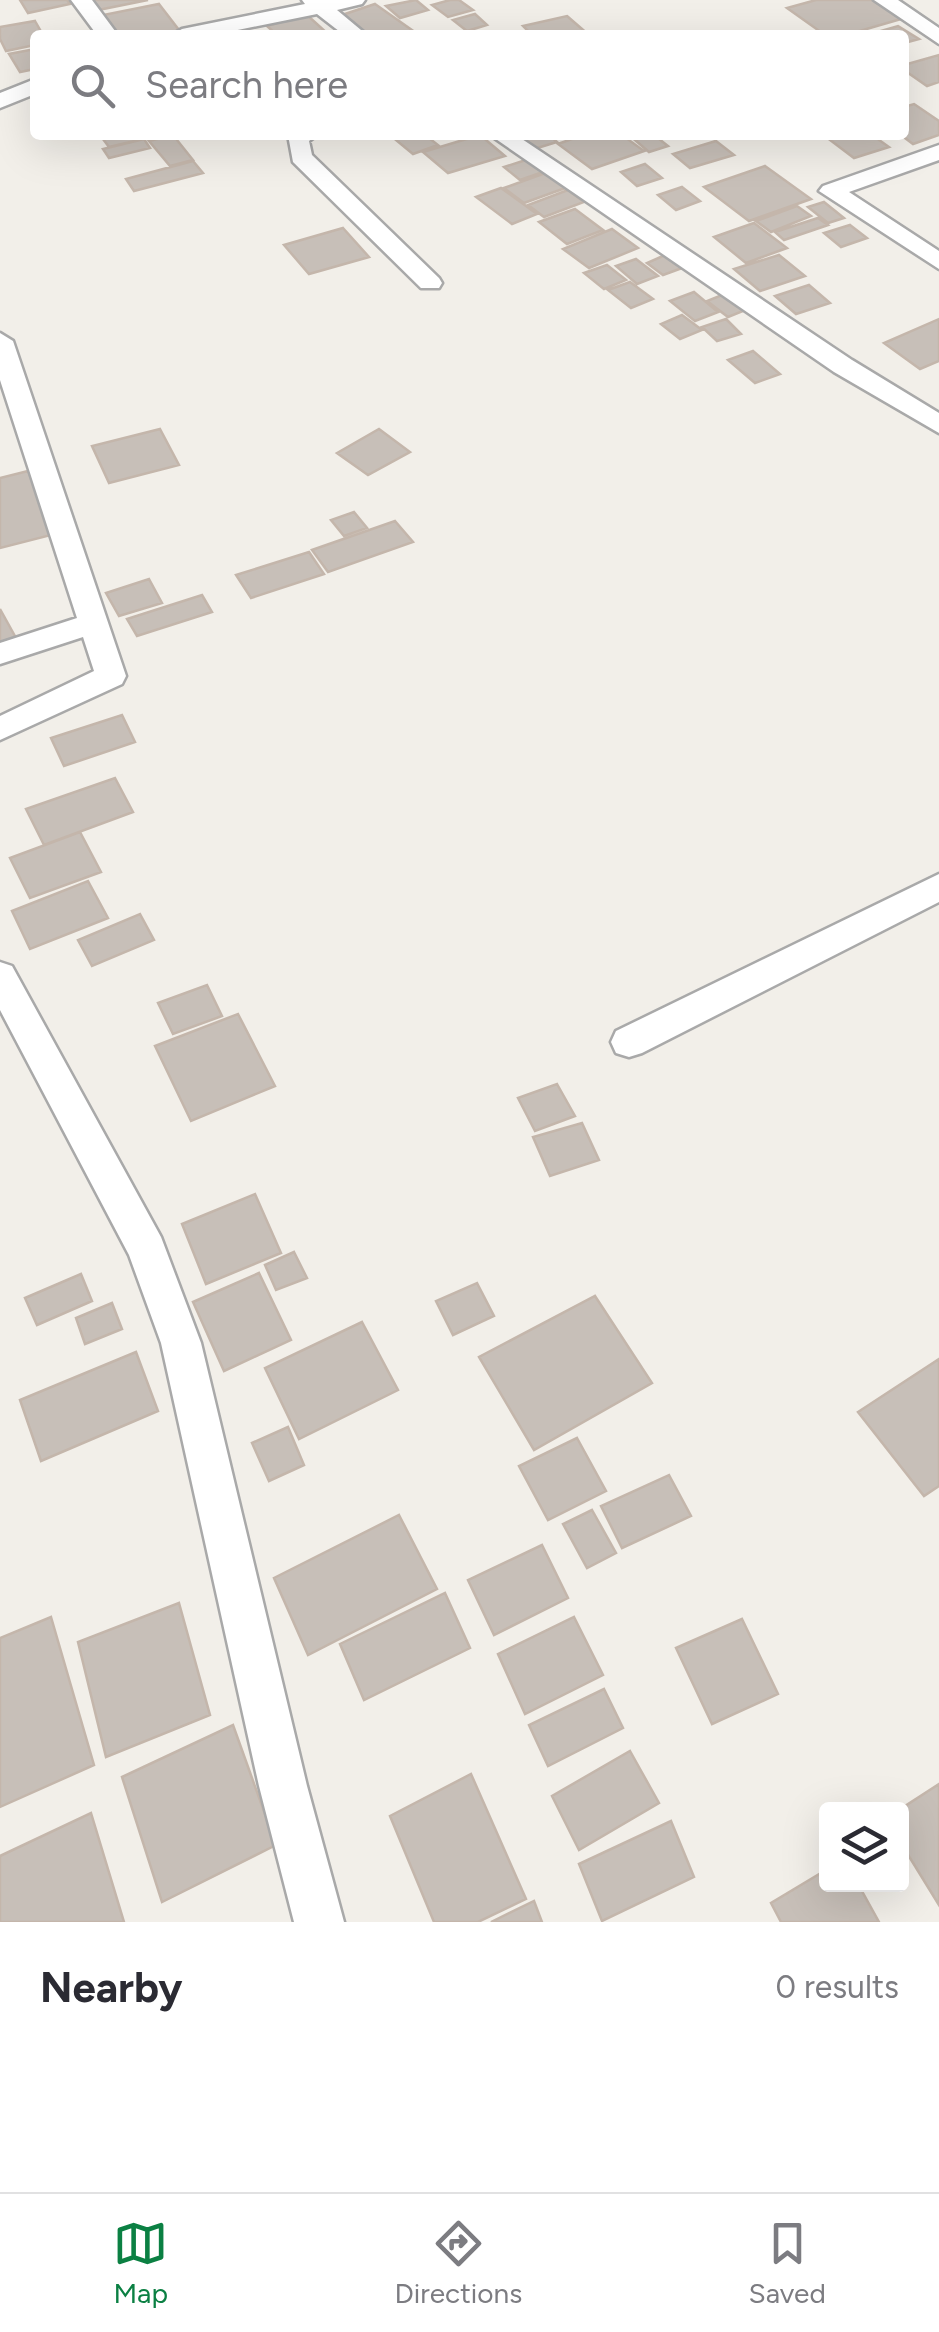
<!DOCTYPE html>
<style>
:root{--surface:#fff;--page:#f7f7f7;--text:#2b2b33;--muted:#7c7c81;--line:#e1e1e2;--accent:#0b8043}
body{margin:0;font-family:Figtree,sans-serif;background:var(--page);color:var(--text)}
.controls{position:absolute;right:30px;bottom:30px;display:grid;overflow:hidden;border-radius:10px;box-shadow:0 10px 40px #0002}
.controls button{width:90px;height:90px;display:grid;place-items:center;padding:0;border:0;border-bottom:2px solid var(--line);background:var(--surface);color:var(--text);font:50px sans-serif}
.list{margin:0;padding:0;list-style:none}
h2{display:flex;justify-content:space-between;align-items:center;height:130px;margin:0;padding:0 40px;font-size:42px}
h2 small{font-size:32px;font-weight:400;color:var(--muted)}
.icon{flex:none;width:55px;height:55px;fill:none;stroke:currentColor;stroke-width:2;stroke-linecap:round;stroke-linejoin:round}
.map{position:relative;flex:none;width:939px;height:1922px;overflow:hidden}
.search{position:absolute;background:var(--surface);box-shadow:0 10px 40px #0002;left:30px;right:30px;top:30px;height:110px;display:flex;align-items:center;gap:25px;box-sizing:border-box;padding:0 35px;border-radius:10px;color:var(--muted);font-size:38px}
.sheet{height:270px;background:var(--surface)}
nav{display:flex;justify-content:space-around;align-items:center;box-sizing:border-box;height:140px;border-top:2px solid var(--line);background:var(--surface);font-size:28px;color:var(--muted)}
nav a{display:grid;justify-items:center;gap:5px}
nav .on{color:var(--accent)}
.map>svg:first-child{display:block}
.building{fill:#c7bfb8;stroke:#c4b6ab;stroke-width:2.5}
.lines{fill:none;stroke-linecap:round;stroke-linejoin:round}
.street-casing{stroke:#a9a9a9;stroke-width:5}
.street{fill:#fff;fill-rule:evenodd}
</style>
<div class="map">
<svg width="939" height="1922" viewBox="0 0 939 1922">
<rect width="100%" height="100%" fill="#f2efe9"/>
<!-- building -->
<path class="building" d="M20,0h47l3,4 -42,9z
M91,0h57l-50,10z
M416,0l12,10 -28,8 -14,-12z
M450,0h9l14,10 -25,7 -16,-12z
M816,0h56l29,19 -55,16h-21l-38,-27z
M159,4l20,26 -23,5h-40l-13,-20z
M375,4l44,31h-53l-27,-19z
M475,14l12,11 -20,6 -14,-11z
M307,15l20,18 -50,2 -10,-9z
M567,16l22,19h-57l-9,-9z
M35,21l8,14h-8v10l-29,6 -6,-12v-12z
M898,26l21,13 -15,4v-8l-30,-2z
M35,49v20l-15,3 -11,-18z
M939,55v27l-12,4 -23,-16v-5z
M914,104l25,17v14l-26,9 -12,-9h3v-28z
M100,135h60l-51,12z
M173,135l20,25 -23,6 -21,-25z
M412,135h13l13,10 -25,9 -17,-14z
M480,135l25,21 -57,17 -25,-21z
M549,135l8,7 -23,7 -15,-13z
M583,135h39l22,16 -52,18 -34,-25z
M654,135l14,11 -19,6 -14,-12z
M845,135h27l17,12 -35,11 -24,-18z
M144,139l6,9 -41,10 -6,-9z
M716,141l18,14 -44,13 -17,-14z
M526,160l17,12 -23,8 -16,-13z
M193,161l10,12 -69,18 -8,-12z
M645,164l17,14 -25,8 -16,-14z
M765,166l46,33 -62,22 -45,-34z
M548,172l20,15 -44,16 -20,-15z
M682,187l18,14 -24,9 -18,-15z
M501,188l36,26 -25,10 -36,-27z
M568,190l16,12 -40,15 -16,-12z
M824,202l20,16 -16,5 -20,-16z
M797,206l14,10 -40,16 -15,-11z
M575,209l28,21 -36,14 -28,-22z
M818,218l10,7 -44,15 -9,-8z
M754,223l33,25 -41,15 -32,-26z
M850,225l17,13 -26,9 -17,-14z
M343,228l26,29 -60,17 -25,-29z
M612,229l26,19 -49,20 -26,-19z
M665,255l17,13 -19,7 -16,-12z
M779,255l26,21 -45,15 -26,-22z
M636,259l22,17 -21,8 -21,-18z
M607,265l19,15 -22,9 -20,-16z
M630,282l23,17 -22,9 -23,-18z
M809,285l21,18 -34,11 -21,-18z
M694,292l24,20 -23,9 -25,-20z
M727,293l21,16 -20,8 -21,-16z
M682,315l20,15 -22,9 -19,-15z
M726,319l15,15 -24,7 -15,-14z
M939,319v42l-19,8 -36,-26z
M753,351l27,23 -25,9 -27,-23z
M160,429l19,36 -70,18 -17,-37z
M379,429l31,23 -42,23 -31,-22z
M28,471l27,63 -55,14v-70z
M354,512l13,16 -23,8 -13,-16z
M395,521l18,21 -85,30 -16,-22z
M309,552l15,22 -73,24 -15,-23z
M149,579l13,24 -43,13 -13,-23z
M202,595l10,17 -75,24 -10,-17z
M0,609l16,29 -16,5z
M122,715l13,27 -71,24 -13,-28z
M115,778l18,34 -89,33 -18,-36z
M80,832l21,40 -71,26 -20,-40z
M88,881l20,37 -78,31 -18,-38z
M140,914l14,26 -62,26 -14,-26z
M207,985l15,31 -49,18 -15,-31z
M238,1014l37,72 -84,35 -36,-75z
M557,1084l18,32 -40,15 -17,-33z
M582,1123l17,37 -49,16 -17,-39z
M255,1194l26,59 -75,31 -24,-60z
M294,1252l13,26 -31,12 -11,-25z
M259,1273l32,67 -67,31 -31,-69z
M81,1274l11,27 -55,24 -12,-27z
M477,1283l17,33 -41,19 -17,-34z
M595,1296l57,87 -118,67 -55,-93z
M112,1303l10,26 -37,15 -9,-26z
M362,1322l36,68 -99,49 -34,-71z
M136,1352l22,59 -117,50 -21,-61z
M939,1359v127l-15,10 -66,-84z
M288,1427l16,38 -35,16 -17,-38z
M577,1438l29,53 -58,29 -29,-54z
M669,1475l22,41 -69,32 -21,-42z
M592,1510l24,43 -29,15 -24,-44z
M399,1515l38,74 -129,66 -34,-77z
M542,1545l26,53 -74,37 -26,-55z
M445,1593l25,55 -106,52 -24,-56z
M179,1603l31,112 -104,42 -28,-115z
M51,1617l43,148 -94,42v-169z
M574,1617l29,58 -78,39 -27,-60z
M742,1619l36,75 -66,30 -36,-76z
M604,1689l19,39 -75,38 -19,-41z
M233,1725l43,120 -114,57 -40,-125z
M630,1751l29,52 -80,47 -27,-54z
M471,1774l55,125 -48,23h-44l-44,-106z
M939,1784v121l-37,-60 -3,-35z
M91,1813l33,109h-124v-66z
M671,1821l23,56 -92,44 -23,-57z
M826,1870v14h32l21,38h-98l-10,-19z
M534,1901l8,21h-51z"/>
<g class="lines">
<defs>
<path id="street" d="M71,0h21l26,35h-21z
M302,0h63l-3,4 -25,6 30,25h-23l-27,-21 -104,21h-41l10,-6 123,-25z
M874,0h24l41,28v16z
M35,79v15l-35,14v-15z
M288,135h29l-8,6 3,14 127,123 3,5 -3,5h-18l-128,-126z
M490,135h26l336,225 87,53v20l-105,-61z
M939,145v15l-90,32 90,59v18l-120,-78 4,-5z
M0,333l13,8 113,335 -4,8 -122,56v-24l94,-45 -11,-34 -83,27v-21l77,-25 -77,-238z
M939,874v28l-297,151 -13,4 -13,-4 -5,-11 5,-11z
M0,962l12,4 149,271 40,106 106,443 37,136h-50l-35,-136 -98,-443 -32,-88 -129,-245z"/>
</defs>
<!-- street casing -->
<use href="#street" class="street-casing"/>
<!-- street -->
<use href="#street" class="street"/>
</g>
</svg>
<div class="controls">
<button><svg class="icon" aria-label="layers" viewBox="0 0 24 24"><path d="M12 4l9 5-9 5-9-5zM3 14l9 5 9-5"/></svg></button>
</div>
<div class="search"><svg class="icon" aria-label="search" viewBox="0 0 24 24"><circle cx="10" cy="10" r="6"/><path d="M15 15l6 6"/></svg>Search here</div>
</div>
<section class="sheet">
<h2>Nearby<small>0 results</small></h2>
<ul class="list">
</ul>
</section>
<nav>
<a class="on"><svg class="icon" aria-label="map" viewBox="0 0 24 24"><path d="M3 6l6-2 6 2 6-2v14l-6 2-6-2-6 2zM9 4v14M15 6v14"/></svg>Map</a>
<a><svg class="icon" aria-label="directions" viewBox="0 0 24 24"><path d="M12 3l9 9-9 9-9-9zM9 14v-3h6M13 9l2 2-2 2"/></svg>Directions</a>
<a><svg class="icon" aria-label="saved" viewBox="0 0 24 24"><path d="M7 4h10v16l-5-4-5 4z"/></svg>Saved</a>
</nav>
